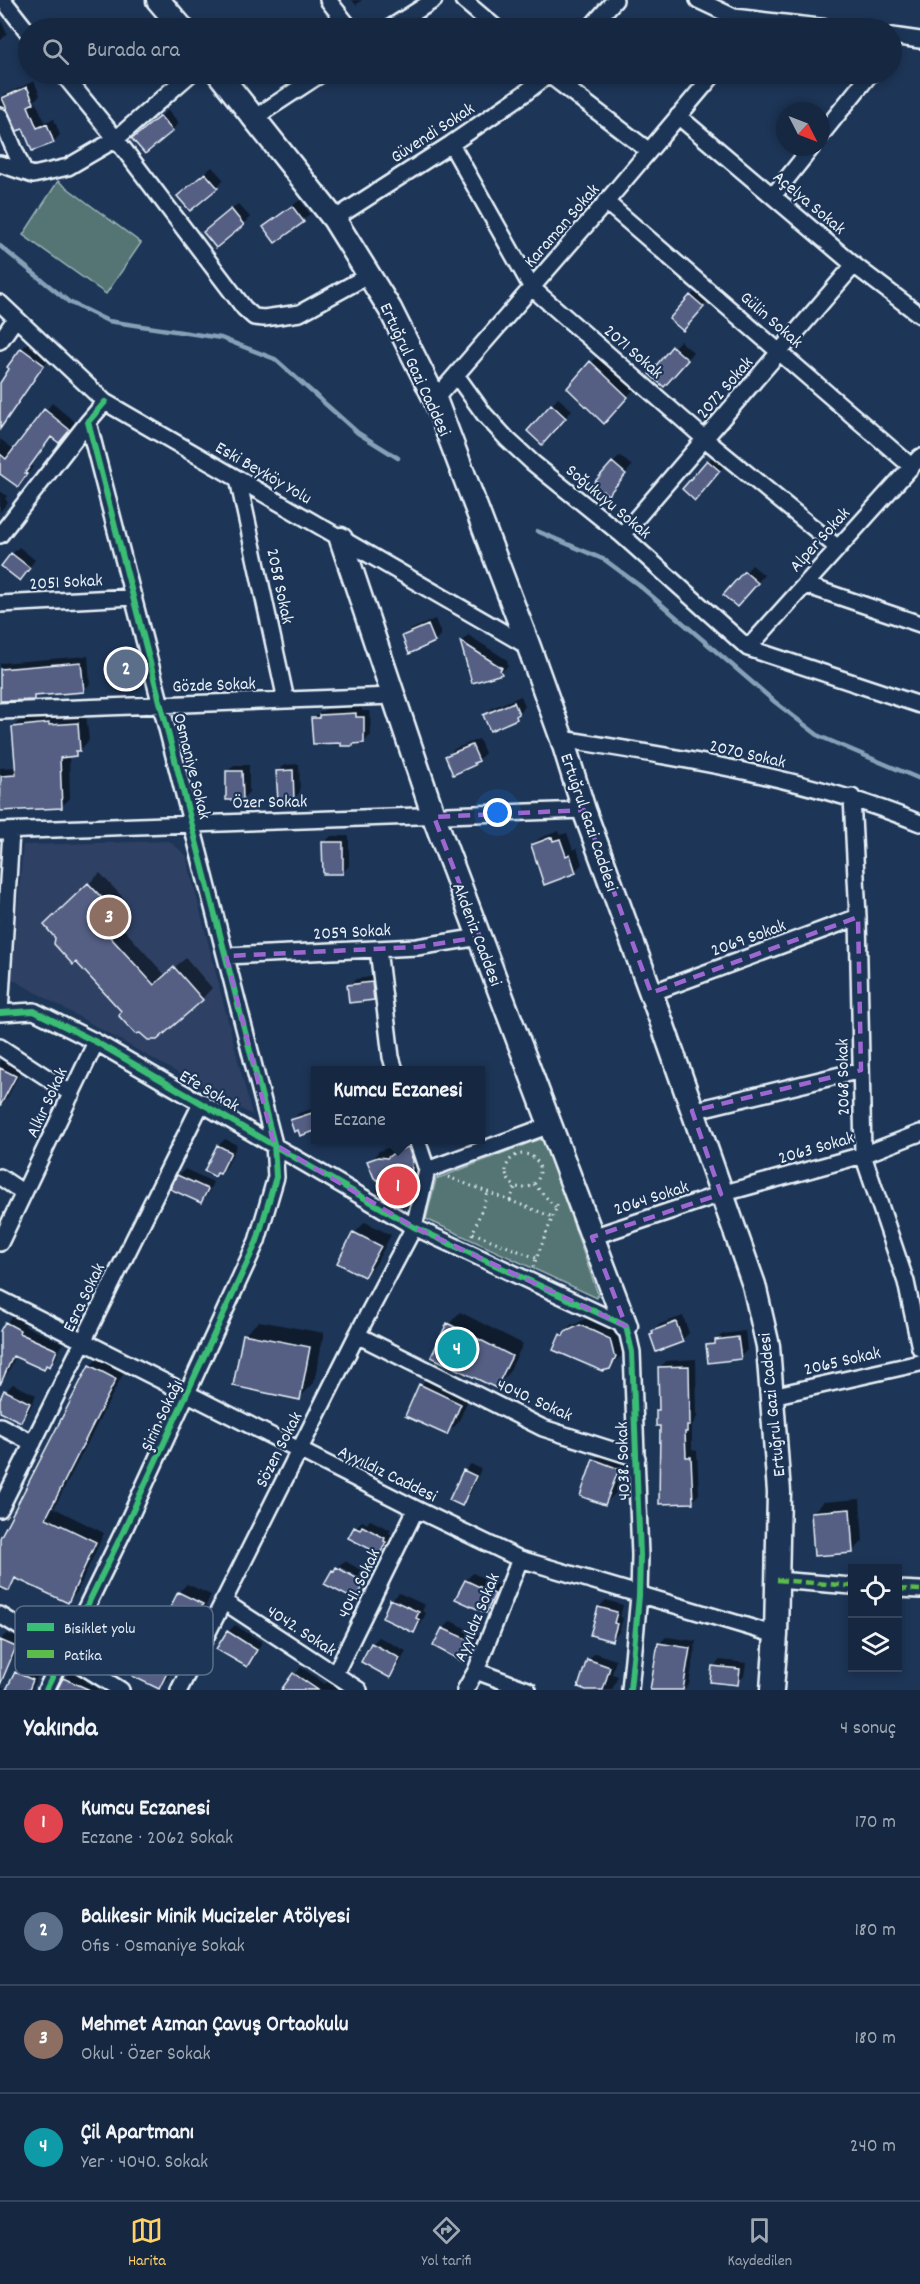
<!DOCTYPE html>
<html lang="tr">
<meta charset="utf-8">
<style>
:root{--surface:#162841;--page:#23344c;--text:#f1f3f6;--muted:#9ea6b1;--line:#35445a;--accent:#ffd166}
body{margin:0;font-family:Dekko,sans-serif;background:var(--page);color:var(--text)}
.controls{position:absolute;right:18px;bottom:18px;display:grid;overflow:hidden;border-radius:0px;box-shadow:0 3px 9px #0003}
.controls button{width:54px;height:54px;display:grid;place-items:center;padding:0;border:0;border-bottom:2px solid var(--line);background:var(--surface);color:var(--text);font:30px sans-serif}
.compass{position:absolute;left:776px;top:102px;width:54px;height:54px;border-radius:50%;background:var(--surface);box-shadow:0 3px 9px #0003;rotate:132deg}
.you{position:absolute;left:498px;top:813px;width:21px;height:21px;margin:-15px;border:4px solid #fff;border-radius:50%;background:#1a73e8;box-shadow:0 0 0 9px #1a73e833}
.badge{display:grid;place-items:center;width:39px;height:39px;border-radius:50%;background:var(--accent);color:#fff;font-size:20px;font-weight:700}
.pin{position:absolute;translate:-50% -50%;border:3px solid #fff;box-shadow:0 2px 6px #0006}
.popup{position:absolute;left:311px;top:1066px;width:174px;height:78px;box-sizing:border-box;display:grid;place-content:center;border-radius:0px;background:var(--surface);filter:drop-shadow(0 2px 4px #0005);font-size:20px;white-space:nowrap;color:var(--muted)}
.popup b{font-size:22px;color:var(--text)}
.popup::after{content:'';position:absolute;left:50%;top:100%;margin-left:-12px;border:12px solid transparent;border-top-color:var(--surface)}
.list{margin:0;padding:0;list-style:none}
h2{display:flex;justify-content:space-between;align-items:center;height:78px;margin:0;padding:0 24px;font-size:26px}
h2 small{font-size:20px;font-weight:400;color:var(--muted)}
.list li{display:grid;grid-template-columns:39px 1fr auto;gap:18px;align-items:center;box-sizing:border-box;height:108px;padding:0 24px;border-top:2px solid var(--line)}
.list b{display:block;font-size:22px;white-space:nowrap}
.list p{margin:0;font-size:20px;white-space:nowrap;color:var(--muted)}
.list em{font-size:20px;font-style:normal;color:var(--muted)}
.icon{flex:none;width:33px;height:33px;fill:none;stroke:currentColor;stroke-width:2;stroke-linecap:round;stroke-linejoin:round}
.map{position:relative;flex:none;width:920px;height:1690px;overflow:hidden}
.search{position:absolute;background:var(--surface);box-shadow:0 3px 9px #0003;left:18px;right:18px;top:18px;height:66px;display:flex;align-items:center;gap:15px;box-sizing:border-box;padding:0 21px;border-radius:33px;color:var(--muted);font-size:22px}
.sheet{height:510px;background:var(--surface)}
nav{display:flex;justify-content:space-around;align-items:center;box-sizing:border-box;height:84px;border-top:2px solid var(--line);background:var(--surface);font-size:16px;color:var(--muted)}
nav a{display:grid;justify-items:center;gap:3px}
nav .on{color:var(--accent)}
.map>svg:first-child{display:block}
.built{fill:#2e4164}
.green{fill:#557575;stroke:#9eb3b6;stroke-width:1.5}
.shadow{fill:#0007}
.lines{fill:none;stroke-linecap:round;stroke-linejoin:round}
.stream{stroke:#86a1b7;stroke-width:4.5}
.building{fill:#555e84;stroke:#e8f1f8;stroke-width:1.5}
.minor-casing{stroke:#e8f1f8;stroke-width:20}
.secondary-casing{stroke:#e8f1f8;stroke-width:27}
.path{stroke:#e8f1f8;stroke-width:3;stroke-dasharray:1.5 4.5;stroke-linecap:butt}
.minor{stroke:#1d3557;stroke-width:15}
.secondary{stroke:#1d3557;stroke-width:22}
.quiet{stroke:#5cbc4b;stroke-width:4.5;stroke-dasharray:9 4.5;stroke-linecap:butt}
.cycleway-casing{stroke:#1d3557;stroke-width:10}
.cycleway{stroke:#3abd76;stroke-width:6}
.marked{fill:none;stroke:#9c67d0;stroke-width:4.5;stroke-dasharray:12 8;stroke-linejoin:round}
.labels{text-anchor:middle;stroke-width:4.5;stroke-linejoin:round;paint-order:stroke}
.street-label{font-size:18px;fill:#e8f1f8;stroke:#1d3557}
.key{fill:#1d3557;stroke:#5a6d87;stroke-width:1.5}
.key-label{font-size:16px;fill:#e8f1f8}
</style>
<div class="map">
<svg width="920" height="1690" viewBox="0 0 920 1690">
<rect width="100%" height="100%" fill="#1d3557"/>
<filter id="ink" filterUnits="userSpaceOnUse"><feTurbulence type="fractalNoise" baseFrequency=".0167" numOctaves="2"/><feDisplacementMap in="SourceGraphic" scale="12" xChannelSelector="R" yChannelSelector="G"/><feConvolveMatrix kernelMatrix="1 2 1 2 8 2 1 2 1" color-interpolation-filters="sRGB"/></filter>
<g filter="url(#ink)">
<!-- built -->
<path class="built" d="M169,841l17,14 66,260 -240,-136 11,-134z"/>
<!-- green -->
<path class="green" d="M58,181l83,62 -35,51 -83,-59z
M539,1139l5,2 54,153 -1,4 -171,-79 10,-40z"/>
<!-- shadow -->
<path class="shadow" d="M352,0h10l-6,5z
M0,18l7,16 -7,7z
M34,81l6,14 -5,5 10,22 9,-3 6,16 -7,7 -29,-15 -14,-16 -10,-6v-8z
M168,110l11,13 -7,7 -31,2z
M212,167l12,13 -7,7 -31,2z
M300,200l10,14 -34,27 -4,-21z
M238,204l12,13 -7,7 -31,2z
M698,289l12,10 -20,23 1,-26z
M680,341l13,11 -22,26 3,-31z
M29,342l21,16 -43,59 -7,-5v-28l22,-35z
M598,355l36,34 -23,26 -42,-27z
M558,398l14,12 -23,26 3,-31z
M52,403l23,19 -9,12 -14,2 -21,29 2,2 -15,18 -18,-13v-33l15,11z
M715,454l11,9 -24,29 -18,-3z
M620,456l12,10 -17,20 -2,-23z
M0,491l7,5 -2,3 3,3 -8,10z
M19,547l16,13 -9,12 -14,-18z
M752,565l12,10 -20,23 -19,-3z
M435,619l6,15 -6,7 -32,-4 7,-7z
M468,635l39,25 1,6 -7,6 -28,9 -11,-40z
M88,656l2,28 -7,7 -45,3 -5,4 -33,1v-36z
M521,696l4,10 -9,12 -31,-3 7,-7z
M362,707v4h8l1,24 -7,7 -51,-23 7,-7 7,-3z
M86,714l3,26 -13,15h-7l1,43 -9,9 -61,3v-42l17,-1 -4,-40 9,-9z
M479,739l6,14 -11,11 -27,-8 7,-7z
M299,764l1,28 -7,7 -16,-27 7,-7z
M234,765h15v27l-7,7 -15,-27z
M559,831l1,4 7,-2 6,17 4,-2 5,16 -7,7 -42,-26 7,-7z
M331,836h18v30l-7,7 -18,-30z
M0,850h5l-5,67z
M100,873l26,28 -15,14 54,60 21,-17 26,30 -10,11 -79,12 -77,-86z
M379,976l2,16 -7,7 -25,-13 7,-7z
M0,1058l22,11 -15,29 -7,6z
M316,1108v22l-15,4 -2,-6 -7,-8 7,-7z
M225,1139l12,6 -10,21 -7,7 -2,-1v-26z
M412,1140l11,9 -4,24 -11,11 -39,-22 10,-11 11,-4 10,1z
M185,1169l28,13 -5,12 -7,7 -23,-25z
M365,1222l26,13 -16,30 -11,10 -25,-13 16,-29z
M460,1312l63,32 -15,30 -12,12 -47,-62z
M592,1315l29,13 4,17 -4,11 -12,11 -48,-32 11,-11 2,1z
M13,1316l13,7 -1,3 38,17 -7,15 -12,10 -28,-13 -8,18 -7,7 -1,-45 6,-12z
M683,1316l6,17 -7,7 -25,10 -6,-15 2,-4 7,-7z
M259,1321l65,12 -10,50 -15,15 -55,-63z
M745,1331l2,19 -7,7 -33,-11 16,-12z
M99,1357l26,13 -71,138 50,25 -27,59 -9,10 -36,-41 -32,31v-52l90,-174z
M696,1359l1,58 -5,9v24l5,1 2,43 -7,7 -35,-91 3,-3 -1,-39 7,-7z
M431,1374l40,19 -13,30 -11,10 -26,-48z
M13,1384l23,11 -8,18 -7,7 -21,-10v-7l6,-12z
M605,1449l24,9 -13,35 -11,10 -11,-43z
M471,1464l10,5 -13,29 -7,7 3,-34z
M860,1499l3,42 -11,11 -39,-40 10,-10z
M370,1520l21,10 -2,3 3,2 -5,10 -7,7 -25,-24 7,-7 5,3z
M345,1561l23,13 -1,2 3,2 -2,4 -30,-16z
M336,1569l30,16 -2,4 -7,7 -24,-25z
M473,1573l28,14 -9,18 -7,6 -19,-31z
M187,1584l24,11 -23,47 2,1 -8,18 -10,8 -5,10 -8,8 -7,-49 8,-8 19,-38z
M399,1593l26,12 -3,6 4,2 -5,11 -7,7 -22,-31z
M606,1600l17,5 -3,12 3,1 -4,14 -7,7 -13,-32z
M451,1621l28,14 -9,18 -7,7 -28,-14 9,-18z
M116,1625l14,8 -9,17 -7,7 -5,-25z
M235,1625l27,17 -9,16 -7,7 -18,-33z
M7,1633l15,7 -7,17 -7,7 -8,-4v-20z
M379,1637l27,14 -9,18 -7,7 -18,-32z
M666,1637l30,4 -7,44 -5,5h-22l-3,-46z
M595,1653l21,7 -4,14 6,2 -6,14h-21l-3,-30z
M720,1660l26,3 -2,13 -7,7 -24,-16z
M23,1666l16,7 -7,17h-32v-4l8,3 8,-16z
M301,1667l24,17 2,-2 13,8h-57z
M71,1672l16,7 -1,3 16,8h-43l5,-11z"/>
<g class="lines">
<!-- stream -->
<path class="stream" d="M0,246l69,56 39,19 113,17 54,21 83,74 40,25
M537,531l68,29 35,26 135,116 44,34 101,43"/>
</g>
<!-- building -->
<path class="building" d="M27,87l7,16 -6,3 9,22 10,-4 7,19 -22,8 -9,-22 -6,2 -15,-33z
M160,116l13,15 -28,23 -13,-15z
M205,173l13,15 -28,23 -13,-15z
M292,206l12,16 -29,21 -12,-16z
M231,209l13,16 -28,23 -13,-16z
M690,295l14,12 -21,24 -14,-12z
M672,346l16,14 -24,27 -15,-13z
M21,348l23,17 -44,64v-46l9,-14 -2,-2z
M590,361l38,36 -24,27 -37,-36z
M551,404l15,14 -24,27 -15,-14z
M44,409l26,21 -11,13 -8,-6 -26,36 2,1 -9,13 -18,-13v-20l6,5z
M707,460l13,11 -25,30 -13,-12z
M612,462l14,12 -18,21 -5,-4 -2,3 -10,-8z
M11,553l19,15 -10,13 -19,-15z
M744,571l14,12 -21,24 -14,-12z
M428,625l7,17 -26,12 -7,-18z
M460,641l42,27 -2,2 2,4 -30,9z
M81,662l3,30 -50,4v4l-34,1v-32z
M514,702l5,12 -3,2 1,3 -27,12 -7,-16z
M356,713v4h8v26l-11,1v2h-12v-3l-28,1 -2,-26h8v-3z
M49,723v2l29,-2 2,28h-4v5l-16,2 2,50 -62,3 1,-35 15,-1 -4,-48z
M472,745l7,16 -5,2 1,2 -22,10 -8,-19z
M293,770l1,30 -16,1 -2,-30z
M226,771h16l1,29h-17z
M552,837l1,4 7,-2 6,17 4,-2 6,19 -32,12 -13,-40z
M322,842h21v32h-20z
M88,883l28,30 -15,14 53,58 20,-18 29,33 -46,40h-9l-8,-7 -5,1 -16,-18 2,-5 -45,-49 -3,3 -19,-21 1,-6 -11,-13z
M372,982l2,18 -25,3 -2,-18z
M0,1068l16,8 -16,30z
M315,1112v19l-15,5 -2,-6 -4,2 -4,-12z
M217,1145l14,7 -11,22 -3,-1 -2,4 -11,-6z
M408,1147l5,14 -4,24 -13,6 -22,-13 -7,-17 11,-4 9,1 9,-7z
M177,1175l31,14 -7,14 -31,-14z
M353,1232l28,14 -17,31 -27,-14z
M5,1322l15,8 -1,3 38,17 -7,17 -4,-2 -2,5 -31,-14 -13,29v-54z
M676,1322l7,20 -27,10 -6,-17 3,-1 -1,-3z
M447,1323l65,33 -16,32 -65,-31z
M580,1325l30,14 4,16 2,1 -6,13 -8,2 -49,-21 7,-16 3,2 2,-4z
M243,1334l67,13 -10,53 -67,-14z
M738,1337l3,22 -33,4 -2,-18 9,-1v-4z
M89,1365l27,14 -70,139 50,24 -28,61 -53,-25 -6,13 -9,-4v-49z
M689,1366l1,60h-3v6h-2l1,25h5l2,46 -34,1 1,-78h-4v-16h3l-1,-43z
M419,1384l42,20 -14,31 -42,-19z
M4,1390l26,13 -9,19 -21,-10v-13z
M593,1459l26,10 -14,36 -25,-9z
M463,1470l13,6 -14,30 -13,-6z
M850,1509l3,44 -39,3 -3,-44z
M362,1526l23,12 -1,3 2,1 -6,12 -32,-16 6,-11 6,3z
M336,1567l26,14 -1,3 3,1 -7,12 -3,-1 -1,3 -29,-15 8,-14 2,1z
M465,1580l30,14 -9,19 -31,-14z
M178,1592l25,12 -23,47 3,1 -10,19 -4,-2 -10,20 -27,-13 19,-39 3,2z
M390,1599l29,13 -3,6 4,2 -6,13 -32,-15z
M598,1607l19,5 -3,11 3,1 -5,17 -22,-6z
M442,1628l31,14 -10,20 -30,-16z
M108,1631l16,9 -10,19 -16,-9z
M227,1631l30,19 -10,17 -31,-18z
M0,1640l16,7 -16,38z
M371,1643l29,15 -10,20 -29,-16z
M658,1643l32,5 -7,42h-33z
M587,1659l23,8 -7,23h-17l-8,-3z
M712,1666l28,3 -2,16 -28,-3z
M15,1672l18,8 -4,10h-23z
M293,1673l25,17h-37z
M63,1678l27,12h-33z"/>
<g class="lines">
<defs>
<path id="minor" d="M3,0l25,32
M328,0l22,28
M463,0l33,28
M698,0l36,17 94,11
M390,28l44,-28
M590,28l25,-28
M892,36l28,4
M63,74l53,65 128,169 10,9 10,1 36,-5 69,-38
M548,74l101,77
M0,116l24,56
M678,116l176,149 66,50
M254,118l67,-44
M821,135l49,-61
M451,144l81,144 173,151 133,109
M0,164l33,11 35,-8 48,-28 74,-65
M773,196l39,-49
M606,202l305,264
M334,219l117,-75 74,-51 24,-19
M0,303l105,99 424,245
M0,341l16,-23
M456,375l28,39 23,25 26,24 89,72 126,113 172,57
M435,399l171,-197 108,-128
M238,479l48,221
M0,535l88,-113
M622,535l232,-270
M805,585l115,39
M0,604l134,-7
M748,648l172,-191
M0,711l393,-15
M562,739c120,19 244,38 358,84
M852,797l6,120 5,238 43,127 14,66
M0,831l584,-21
M378,949l13,108 4,13
M226,956l191,-9 63,-10
M651,993l207,-76
M0,1013l34,-2 62,31 318,185 212,99 6,26 8,203 -1,41 -9,94
M0,1013l11,-182
M0,1047l72,47
M692,1111l169,-41
M417,1140l10,30
M0,1177l24,16
M592,1237l129,-43 142,-39 57,-22
M0,1243l96,-201
M0,1299l416,210 104,50 256,76
M357,1335l186,93 94,30
M772,1396l148,-33
M0,1426l33,17
M0,1509l202,-407
M777,1580l75,6
M898,1589l22,1
M223,1601l136,89
M0,1615l121,75
M476,1671l52,19
M335,1674l81,-165
M46,1690l77,-158 134,-291 19,-64 -2,-33 -186,-722 17,-20
M179,1690l178,-355 57,-108 13,-57 123,-45
M465,1690l11,-19 44,-112"/>
<path id="secondary" d="M158,0l24,28
M219,74l115,145 56,90 45,90 94,248 33,92 22,71 78,213 92,262 14,61 11,146 -3,143 -4,55
M341,539l93,278 192,509"/>
</defs>
<!-- minor casing -->
<use href="#minor" class="minor-casing"/>
<!-- secondary casing -->
<use href="#secondary" class="secondary-casing"/>
<!-- path -->
<path class="path" d="M506 1171a17 17 0 1 1 34 0a17 17 0 1 1-34 0Z
M448,1177l105,40
M534,1184l22,24
M510,1201l5,-14
M473,1233l63,25
M472,1235l16,-42
M533,1267l26,-66"/>
<!-- minor -->
<use href="#minor" class="minor"/>
<!-- secondary -->
<use href="#secondary" class="secondary"/>
<!-- quiet -->
<path class="quiet" d="M777,1580l75,6
M898,1589l22,1"/>
<defs>
<path id="cycleway" d="M0,1013l34,-2 62,31 318,185 212,99 6,26 8,203 -1,41 -9,94
M46,1690l77,-158 134,-291 19,-64 -2,-33 -186,-722 17,-20"/>
</defs>
<!-- cycleway casing -->
<use href="#cycleway" class="cycleway-casing"/>
<!-- cycleway -->
<use href="#cycleway" class="cycleway"/>
</g>
</g>
<!-- marked area -->
<path class="marked" d="M584,810l67,183 207,-76 3,153 -169,41 29,83 -129,43 34,89 -212,-99 -140,-83 -48,-188 191,-9 63,-10 -46,-120z"/>
<g class="labels">
<!-- street labels -->
<g class="street-label">
<text transform="translate(432 132) rotate(-33)" y="6">Güvendi Sokak</text>
<text transform="translate(810 202) rotate(40)" y="6">Açelya Sokak</text>
<text transform="translate(561 225) rotate(-49)" y="6">Karaman Sokak</text>
<text transform="translate(772 319) rotate(41)" y="6">Gülin Sokak</text>
<text transform="translate(634 351) rotate(41)" y="6">2071 Sokak</text>
<text transform="translate(416 369) rotate(65)" y="6">Ertuğrul Gazi Caddesi</text>
<text transform="translate(724 387) rotate(-49)" y="6">2072 Sokak</text>
<text transform="translate(264 472) rotate(30)" y="6">Eski Beyköy Yolu</text>
<text transform="translate(609 501) rotate(40)" y="6">Soğukuyu Sokak</text>
<text transform="translate(819 539) rotate(-48)" y="6">Alper Sokak</text>
<text transform="translate(66 581) rotate(-3)" y="6">2051 Sokak</text>
<text transform="translate(281 586) rotate(78)" y="6">2058 Sokak</text>
<text transform="translate(214 684) rotate(-2)" y="6">Gözde Sokak</text>
<text transform="translate(748 753) rotate(13)" y="6">2070 Sokak</text>
<text transform="translate(193 766) rotate(76)" y="6">Osmaniye Sokak</text>
<text transform="translate(270 801) rotate(-1)" y="6">Özer Sokak</text>
<text transform="translate(590 822) rotate(71)" y="6">Ertuğrul Gazi Caddesi</text>
<text transform="translate(352 931) rotate(-3)" y="6">2059 Sokak</text>
<text transform="translate(478 934) rotate(69)" y="6">Akdeniz Caddesi</text>
<text transform="translate(748 937) rotate(-20)" y="6">2069 Sokak</text>
<text transform="translate(842 1077) rotate(-91)" y="6">2068 Sokak</text>
<text transform="translate(210 1090) rotate(30)" y="6">Efe Sokak</text>
<text transform="translate(46 1102) rotate(-65)" y="6">Alkır Sokak</text>
<text transform="translate(816 1147) rotate(-16)" y="6">2063 Sokak</text>
<text transform="translate(651 1197) rotate(-18)" y="6">2064 Sokak</text>
<text transform="translate(83 1297) rotate(-64)" y="6">Esra Sokak</text>
<text transform="translate(842 1360) rotate(-13)" y="6">2065 Sokak</text>
<text transform="translate(535 1399) rotate(24)" y="6">4040. Sokak</text>
<text transform="translate(771 1405) rotate(-96)" y="6">Ertuğrul Gazi Caddesi</text>
<text transform="translate(161 1415) rotate(-65)" y="6">Şirin Sokağı</text>
<text transform="translate(278 1449) rotate(-63)" y="6">Sözen Sokak</text>
<text transform="translate(622 1461) rotate(-92)" y="6">4038. Sokak</text>
<text transform="translate(388 1473) rotate(26)" y="6">Ayyıldız Caddesi</text>
<text transform="translate(358 1583) rotate(-64)" y="6">4041. Sokak</text>
<text transform="translate(476 1617) rotate(-68)" y="6">Ayyıldız Sokak</text>
<text transform="translate(302 1630) rotate(33)" y="6">4042. Sokak</text>
</g>
</g>
<!-- legend -->
<rect x="15" y="1606" width="198" height="69" rx="9" class="key"/>
<rect x="27" y="1623" width="27" height="8" fill="#3abd76"/>
<rect x="27" y="1650" width="27" height="8" fill="#5cbc4b"/>
<g class="key-label">
<text x="64" y="1633">Bisiklet yolu</text>
<text x="64" y="1660">Patika</text>
</g>
</svg>
<div class="controls">
<button><svg class="icon" aria-label="locate" viewBox="0 0 24 24"><circle cx="12" cy="12" r="6"/><path d="M12 2v4M12 18v4M2 12h4M18 12h4"/></svg></button>
<button><svg class="icon" aria-label="layers" viewBox="0 0 24 24"><path d="M12 4l9 5-9 5-9-5zM3 14l9 5 9-5"/></svg></button>
</div>
<svg class="compass" viewBox="-18 -18 36 36"><path d="M0-13l5 13h-10z" fill="#e53935"/><path d="M0 13l5-13h-10z" fill="#9ea6b1"/></svg>
<div class="you"></div>
<div class="pin badge" style="left:398px;top:1186px;background:#e0444e">1</div>
<div class="popup"><b>Kumcu Eczanesi</b>Eczane</div>
<div class="pin badge" style="left:126px;top:669px;background:#5c6f8a">2</div>
<div class="pin badge" style="left:109px;top:917px;background:#8d6e63">3</div>
<div class="pin badge" style="left:457px;top:1349px;background:#0f9aa8">4</div>
<div class="search"><svg class="icon" aria-label="search" viewBox="0 0 24 24"><circle cx="10" cy="10" r="6"/><path d="M15 15l6 6"/></svg>Burada ara</div>
</div>
<section class="sheet">
<h2>Yakında<small>4 sonuç</small></h2>
<ul class="list">
<li><span class="badge" style="background:#e0444e">1</span><div><b>Kumcu Eczanesi</b><p>Eczane · 2062 Sokak</p></div><em>170 m</em></li>
<li><span class="badge" style="background:#5c6f8a">2</span><div><b>Balıkesir Minik Mucizeler Atölyesi</b><p>Ofis · Osmaniye Sokak</p></div><em>180 m</em></li>
<li><span class="badge" style="background:#8d6e63">3</span><div><b>Mehmet Azman Çavuş Ortaokulu</b><p>Okul · Özer Sokak</p></div><em>180 m</em></li>
<li><span class="badge" style="background:#0f9aa8">4</span><div><b>Çil Apartmanı</b><p>Yer · 4040. Sokak</p></div><em>240 m</em></li>
</ul>
</section>
<nav>
<a class="on"><svg class="icon" aria-label="map" viewBox="0 0 24 24"><path d="M3 6l6-2 6 2 6-2v14l-6 2-6-2-6 2zM9 4v14M15 6v14"/></svg>Harita</a>
<a><svg class="icon" aria-label="directions" viewBox="0 0 24 24"><path d="M12 3l9 9-9 9-9-9zM9 14v-3h6M13 9l2 2-2 2"/></svg>Yol tarifi</a>
<a><svg class="icon" aria-label="saved" viewBox="0 0 24 24"><path d="M7 4h10v16l-5-4-5 4z"/></svg>Kaydedilen</a>
</nav>
